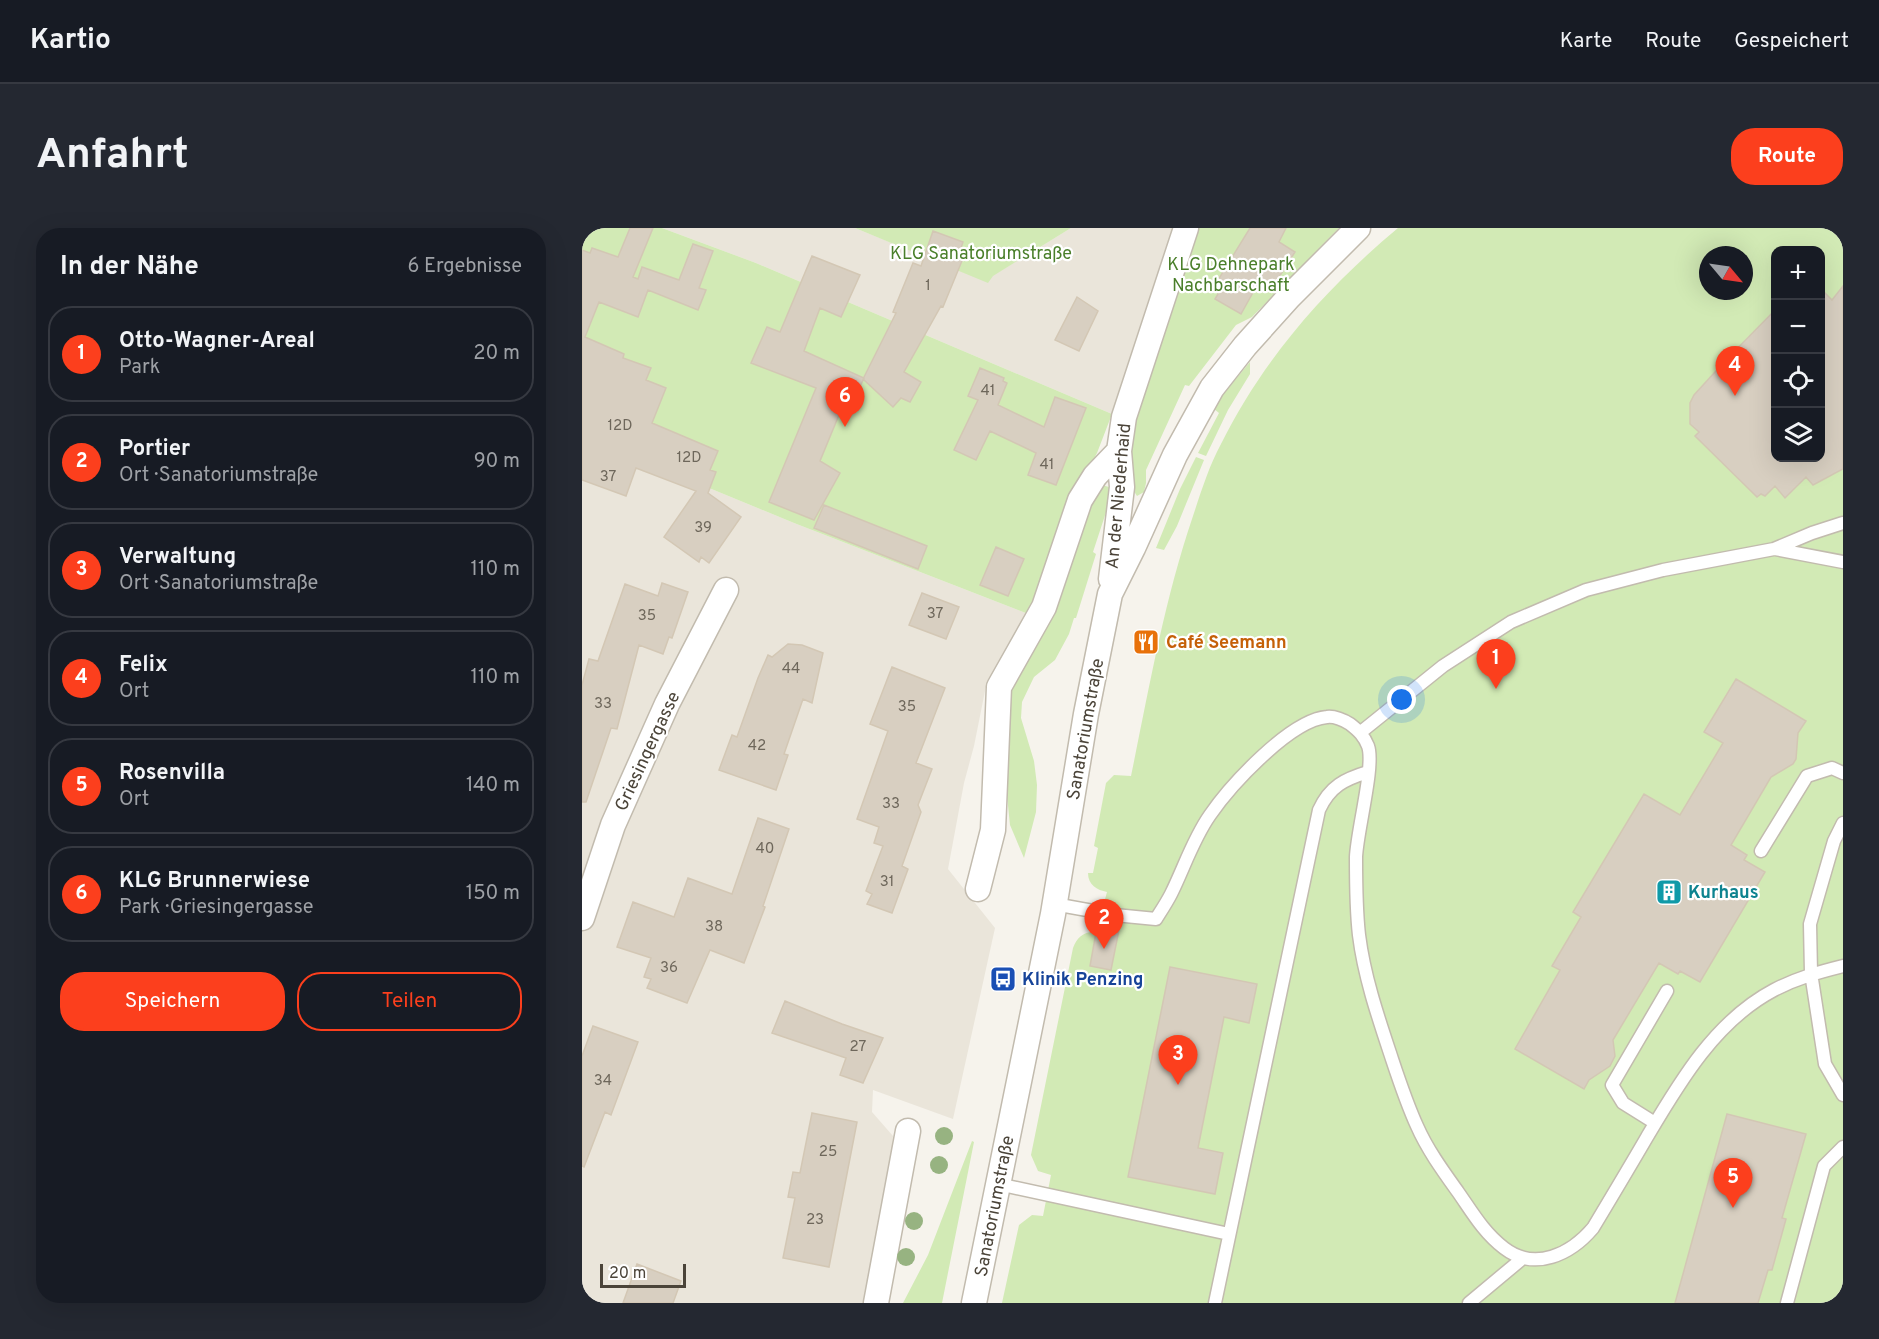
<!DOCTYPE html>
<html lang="de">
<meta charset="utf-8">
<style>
:root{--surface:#171b24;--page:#242831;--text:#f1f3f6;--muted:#9ea1a6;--line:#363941;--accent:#fc3f1d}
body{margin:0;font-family:Overpass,sans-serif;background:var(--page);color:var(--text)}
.controls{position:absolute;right:18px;top:18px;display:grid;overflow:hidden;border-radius:12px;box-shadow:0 6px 24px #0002}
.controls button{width:54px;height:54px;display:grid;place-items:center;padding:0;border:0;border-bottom:2px solid var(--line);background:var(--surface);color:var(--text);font:30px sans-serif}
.compass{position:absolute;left:1117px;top:18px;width:54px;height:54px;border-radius:50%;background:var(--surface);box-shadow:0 6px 24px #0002;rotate:119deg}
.scale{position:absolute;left:18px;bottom:15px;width:86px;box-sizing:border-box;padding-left:6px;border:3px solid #4b4439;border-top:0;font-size:16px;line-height:21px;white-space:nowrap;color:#4b4439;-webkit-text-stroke:4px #fff;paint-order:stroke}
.you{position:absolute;left:820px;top:472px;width:21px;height:21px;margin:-15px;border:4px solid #fff;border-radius:50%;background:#1a73e8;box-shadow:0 0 0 9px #1a73e833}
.badge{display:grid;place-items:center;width:39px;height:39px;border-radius:50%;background:var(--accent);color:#fff;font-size:20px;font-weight:700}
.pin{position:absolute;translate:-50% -50px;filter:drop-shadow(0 2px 3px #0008)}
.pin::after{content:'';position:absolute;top:32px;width:21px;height:18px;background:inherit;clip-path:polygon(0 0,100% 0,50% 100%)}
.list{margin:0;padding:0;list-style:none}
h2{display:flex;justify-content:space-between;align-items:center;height:78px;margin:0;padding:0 24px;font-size:26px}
h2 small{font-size:20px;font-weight:400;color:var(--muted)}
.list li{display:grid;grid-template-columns:39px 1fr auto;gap:18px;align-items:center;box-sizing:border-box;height:96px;margin:0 12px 12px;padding:0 12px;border:2px solid var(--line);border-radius:24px}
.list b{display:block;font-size:22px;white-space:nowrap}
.list p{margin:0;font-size:20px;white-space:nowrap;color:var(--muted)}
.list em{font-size:20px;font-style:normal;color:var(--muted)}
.actions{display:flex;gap:12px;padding:18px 24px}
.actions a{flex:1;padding:14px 0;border:2px solid var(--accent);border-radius:24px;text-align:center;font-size:21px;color:var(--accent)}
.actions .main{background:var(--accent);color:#fff}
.icon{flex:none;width:33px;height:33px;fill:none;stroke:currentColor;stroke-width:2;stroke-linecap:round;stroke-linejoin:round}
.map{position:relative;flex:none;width:1261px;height:1075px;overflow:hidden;border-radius:24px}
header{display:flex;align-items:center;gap:36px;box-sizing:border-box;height:84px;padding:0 30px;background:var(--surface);border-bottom:2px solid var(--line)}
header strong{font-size:28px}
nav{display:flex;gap:33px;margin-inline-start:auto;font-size:21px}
.intro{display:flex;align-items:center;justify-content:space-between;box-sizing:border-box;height:144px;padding:0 36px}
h1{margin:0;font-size:42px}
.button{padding:15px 27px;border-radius:24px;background:var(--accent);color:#fff;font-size:21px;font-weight:700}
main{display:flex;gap:36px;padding:0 36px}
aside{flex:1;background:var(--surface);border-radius:24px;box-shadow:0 6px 24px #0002}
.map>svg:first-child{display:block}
.residential{fill:#eae5da}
.green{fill:#d2eab5;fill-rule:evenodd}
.building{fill:#d8cfc1;stroke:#d3c7b4;stroke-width:1.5}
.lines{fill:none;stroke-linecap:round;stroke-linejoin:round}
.lane-casing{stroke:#c2bbae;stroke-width:15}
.street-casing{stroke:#c2bbae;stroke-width:27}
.lane{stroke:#fff;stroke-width:12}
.street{stroke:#fff;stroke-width:24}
.tree{fill:#97b381}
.labels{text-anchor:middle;stroke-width:4.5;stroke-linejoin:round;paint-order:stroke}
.number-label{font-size:15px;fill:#6e675b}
.park-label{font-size:18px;fill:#4a7f2a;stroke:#fff}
.street-label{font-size:18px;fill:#4b4439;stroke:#fff}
.food-label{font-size:18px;font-weight:bold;fill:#c56008;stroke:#fff;text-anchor:start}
.culture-label{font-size:18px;font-weight:bold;fill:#0d838f;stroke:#fff;text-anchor:start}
.transit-label{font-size:18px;font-weight:bold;fill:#164399;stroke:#fff;text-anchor:start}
</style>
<header>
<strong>Kartio</strong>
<nav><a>Karte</a><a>Route</a><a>Gespeichert</a></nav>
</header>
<div class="intro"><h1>Anfahrt</h1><a class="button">Route</a></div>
<main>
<aside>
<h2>In der Nähe<small>6 Ergebnisse</small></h2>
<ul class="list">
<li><span class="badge">1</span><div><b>Otto-Wagner-Areal</b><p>Park</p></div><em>20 m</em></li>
<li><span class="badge">2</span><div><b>Portier</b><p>Ort · Sanatoriumstraße</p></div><em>90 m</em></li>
<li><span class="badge">3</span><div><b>Verwaltung</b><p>Ort · Sanatoriumstraße</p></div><em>110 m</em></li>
<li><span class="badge">4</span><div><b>Felix</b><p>Ort</p></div><em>110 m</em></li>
<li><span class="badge">5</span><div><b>Rosenvilla</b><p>Ort</p></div><em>140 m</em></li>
<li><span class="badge">6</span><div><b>KLG Brunnerwiese</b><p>Park · Griesingergasse</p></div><em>150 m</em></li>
</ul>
<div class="actions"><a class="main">Speichern</a><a>Teilen</a></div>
</aside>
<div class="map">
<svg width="1261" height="1075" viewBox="0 0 1261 1075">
<rect width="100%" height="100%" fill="#f6f3ec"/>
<!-- residential -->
<path class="residential" d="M80,0h193l133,54 4,-6 79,-48h101l-33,118 -27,68 -356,-151z
M0,211l76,28 136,56 237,92 -44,66 -13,65 -10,37 -16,86 47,59 -42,191 -80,-29 -1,22 21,24 -2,26 -28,141h-281z"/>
<!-- green -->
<path class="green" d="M0,0h80l94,35 356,151 -15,39 -26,48 -40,114 -237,-92 -136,-56 -76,-28z
M273,0h216l-78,48 -5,7z
M617,0h140l-87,89 -16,8 -47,61 -4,-1 -39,85v13l-2,9 -7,4c-10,-12 -6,-66 -2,-81 17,-63 42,-125 64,-187z
M816,0h445v1075h-841l17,-78 13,-10 11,1 8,-41 -13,-4 -7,-16 42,-207c4,-11 11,-17 23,-16l11,-40c-10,-2 -19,-7 -19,-19h5l5,-25 -4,-2 12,-63 8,-8 17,1c18,-87 33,-175 62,-260 8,-24 16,-50 28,-72 43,-86 104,-155 177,-216zM1194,22h44v208h-44zM1126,27h36v36h-36z
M668,134v12l-22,36 -22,46 -8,-3 21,-40 -5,-4v-4z
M614,229l8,3 -27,66 -13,24 -8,-2 24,-59z
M520,257l7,2 2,10 -18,55 3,2 -20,64h-2l-5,16 -14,26 -21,17 -12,25 -1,16 13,43 3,24 -1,27 -12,46 -14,-33 -8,-78 1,-39 84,-201z
M390,913l2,1 -32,161h-39l25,-48z"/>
<!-- building -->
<path class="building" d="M48,0h23l-20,49 5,2 4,-12 37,13 14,-36 20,7 -14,37 7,2 -8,20 -50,-20 -10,27 -39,-15 -14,35 39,17 -1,4 28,10 -5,12 20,8 -14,35 66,28 -8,19 6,2 -8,21 33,24 -32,46 -8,-6 -2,5 -35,-25 32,-46 -60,-23 -10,28 -44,-16v-230l8,3 2,-5 26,9z
M668,0h36l-7,14 16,10 -23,36 -12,-8 -19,34 -26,-15 9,-15 -6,-4z
M351,3l30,11 -4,12 5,2 -21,51 -2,-1 -37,66 17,10 -11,20 -9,-4 -8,9 -30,-28 33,-66 -3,-1 20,-49 8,3z
M230,28l48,19 -19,42 -21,-9 -16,43 60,27 -11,23 -7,-3 -26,63 20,12 -26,47 -45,-18 47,-114 -65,-25 16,-36 13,5z
M1261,58v183l-30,16 -7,-8 -21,21 -10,-12 -10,10 -4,-2 -4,3 -62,-61 4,-4 -9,-8v-21l4,-8 31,-34 51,-52v149h45v-169l11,11z
M495,69l21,14 -19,40 -24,-11z
M398,140l24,10 -1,3 4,2 -9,22 46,22 11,-30 31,11 -30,77 -28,-10 8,-22 -46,-22 -14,29 -22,-10 24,-50 -10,-4z
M242,277l103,41 -9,23 -104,-41z
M414,319l28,12 -16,37 -28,-11z
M80,355l26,9 -16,46 -3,-1 -6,17 -24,-9 -22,84 -6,-1 -25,74h-4v-117l7,-26 9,2 27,-77 33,12z
M340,365l37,14 -13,32 -37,-14z
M206,416l14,1 21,8 -11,50 -9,-4 -19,55 4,1 -12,35 -57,-20 13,-35 5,2 21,-59 10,-23 4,2z
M310,439l53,21 -29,75 16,6 -14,36 3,7 -19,54 6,3 -16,44 -25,-9 5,-10 -6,-3 17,-45 -9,-3 5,-16 -22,-8 31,-88 -18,-7z
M1154,451l70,42 -8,12 -2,26 -3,5 -22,13 -40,68 16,10 -3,5 21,12 -65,110 -20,-11 -2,3 -19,-11 -46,77 2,16 -5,10 -21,14 -5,9 -69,-40 45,-79 -8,-4 29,-49 -8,-5 71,-118 36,21 43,-72 -19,-11z
M176,590l31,11 -26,77 2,1 -21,56 -34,-13 -23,53 -40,-15 4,-9 -7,-2 7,-19 -34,-11 16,-45 41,15 14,-39 44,16z
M516,693l22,4 -9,45 -21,-4z
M588,739l87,17 -8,39 -25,-6 -26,131 25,5 -8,41 -87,-17z
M203,773l57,23 41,14 -20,45 -23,-8 6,-17 -74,-25z
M11,798l45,16 -27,73 -6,-3 -21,55 -2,-1v-110z
M230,885l45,9 -28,145 -46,-9 12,-60 -7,-1 5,-25 7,1z
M1145,886l79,20 -24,84 4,1 -14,51h-4l-10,33h-83z
M55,1036l44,17 -8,22h-50z"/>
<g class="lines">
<defs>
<path id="lane" d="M1193,321l68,13
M779,504l82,-66 68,-44 75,-32 77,-20 111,-21 38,-16 31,-10
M1261,595l-9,18 -24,83 1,49 14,91 18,31
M1179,623l46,-75 25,-8 11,5
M472,676l61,11 41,4c5,-8 11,-17 15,-25 13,-26 22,-55 39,-79 20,-29 80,-95 117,-98 7,-1 17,3 23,7 9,7 14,12 18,22 7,19 -11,85 -12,111 0,26 0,52 3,78 5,40 18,79 31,118 8,24 16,49 27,73 10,23 26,45 41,66 14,20 26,41 46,56 31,24 67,6 89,-20 18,-30 36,-60 54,-91 32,-54 68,-116 127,-147 23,-12 45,-18 69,-24
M1073,895l-32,-20 -11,-18 55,-94
M416,956l231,50
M633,1075l104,-493c11,-24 26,-31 49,-38
M887,1075l54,-45
M1205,1075l37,-137 19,-19"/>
<path id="street" d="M529,351l11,-92 -3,-36 5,-34 62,-189
M396,661l15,-59 6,-143 45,-80 36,-107 15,-24 24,-25
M0,690l31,-93 54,-121 59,-114
M294,1075l32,-172
M392,1075l79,-389 33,-200 24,-120 23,-46 42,-93 37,-67 33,-42 44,-49 69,-69"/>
</defs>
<!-- lane casing -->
<use href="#lane" class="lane-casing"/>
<!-- street casing -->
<use href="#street" class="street-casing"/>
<!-- lane -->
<use href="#lane" class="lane"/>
<!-- street -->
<use href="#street" class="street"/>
</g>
<!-- trees -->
<g class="tree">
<circle cx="362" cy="908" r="9"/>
<circle cx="357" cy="937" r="9"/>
<circle cx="332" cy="993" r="9"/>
<circle cx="324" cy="1029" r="9"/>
</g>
<!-- icons -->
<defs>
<symbol id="restaurant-square" viewBox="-11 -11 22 22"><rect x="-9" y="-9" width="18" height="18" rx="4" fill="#e8710a" stroke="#fff"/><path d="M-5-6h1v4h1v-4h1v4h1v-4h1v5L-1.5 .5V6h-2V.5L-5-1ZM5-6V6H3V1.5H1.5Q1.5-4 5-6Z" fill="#fff"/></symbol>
<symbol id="building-square" viewBox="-11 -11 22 22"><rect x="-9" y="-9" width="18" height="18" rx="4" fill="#0f9aa8" stroke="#fff"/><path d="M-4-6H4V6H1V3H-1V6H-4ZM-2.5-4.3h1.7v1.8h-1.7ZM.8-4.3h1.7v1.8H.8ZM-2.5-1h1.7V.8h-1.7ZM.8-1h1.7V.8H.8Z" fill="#fff"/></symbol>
<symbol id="bus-square" viewBox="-11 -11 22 22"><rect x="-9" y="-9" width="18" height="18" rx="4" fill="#1a4fb4" stroke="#fff"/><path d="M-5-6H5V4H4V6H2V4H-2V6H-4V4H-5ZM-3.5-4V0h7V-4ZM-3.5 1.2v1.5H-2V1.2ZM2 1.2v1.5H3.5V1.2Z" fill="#fff"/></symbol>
</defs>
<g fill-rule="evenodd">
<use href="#restaurant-square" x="549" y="399" width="30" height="30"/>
<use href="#building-square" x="1072" y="649" width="30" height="30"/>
<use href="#bus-square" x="406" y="736" width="30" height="30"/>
</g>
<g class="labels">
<!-- number labels -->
<g class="number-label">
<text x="346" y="62">1</text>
<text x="406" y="167">41</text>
<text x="38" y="202">12D</text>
<text x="107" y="234">12D</text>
<text x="465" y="241">41</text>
<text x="26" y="253">37</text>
<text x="121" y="304">39</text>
<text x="353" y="390">37</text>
<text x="65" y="392">35</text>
<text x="209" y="445">44</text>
<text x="21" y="480">33</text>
<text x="325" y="483">35</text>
<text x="175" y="522">42</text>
<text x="309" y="580">33</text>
<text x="183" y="625">40</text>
<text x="305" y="658">31</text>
<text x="132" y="703">38</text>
<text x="87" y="744">36</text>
<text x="276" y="823">27</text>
<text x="21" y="857">34</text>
<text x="246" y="928">25</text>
<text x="233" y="996">23</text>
</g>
<!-- park labels -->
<g class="park-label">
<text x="399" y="31">KLG Sanatoriumstraße</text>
<text x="649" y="42">KLG Dehnepark<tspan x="649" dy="21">Nachbarschaft</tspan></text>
</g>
<!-- street labels -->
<g class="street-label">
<text transform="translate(536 268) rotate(-85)" y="6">An der Niederhaid</text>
<text transform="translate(503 501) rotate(-80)" y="6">Sanatoriumstraße</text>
<text transform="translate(65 523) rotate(-65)" y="6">Griesingergasse</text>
<text transform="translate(412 978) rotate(-79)" y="6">Sanatoriumstraße</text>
</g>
<!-- food labels -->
<g class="food-label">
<text x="584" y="420">Café Seemann</text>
</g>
<!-- culture labels -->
<g class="culture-label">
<text x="1106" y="670">Kurhaus</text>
</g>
<!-- transit labels -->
<g class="transit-label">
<text x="440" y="757">Klinik Penzing</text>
</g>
</g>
</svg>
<div class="controls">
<button>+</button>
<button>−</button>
<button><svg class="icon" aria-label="locate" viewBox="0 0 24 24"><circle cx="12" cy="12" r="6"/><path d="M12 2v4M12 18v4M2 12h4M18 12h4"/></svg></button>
<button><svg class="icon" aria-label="layers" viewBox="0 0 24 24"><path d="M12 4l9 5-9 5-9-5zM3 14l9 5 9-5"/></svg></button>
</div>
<svg class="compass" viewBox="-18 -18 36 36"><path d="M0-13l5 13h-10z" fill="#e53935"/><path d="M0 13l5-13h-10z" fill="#9ea1a6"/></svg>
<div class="scale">20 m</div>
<div class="you"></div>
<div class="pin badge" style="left:914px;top:461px">1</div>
<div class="pin badge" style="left:522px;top:721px">2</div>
<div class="pin badge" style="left:596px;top:857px">3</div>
<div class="pin badge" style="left:1153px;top:168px">4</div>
<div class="pin badge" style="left:1151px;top:980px">5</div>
<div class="pin badge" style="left:263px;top:199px">6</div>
</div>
</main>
